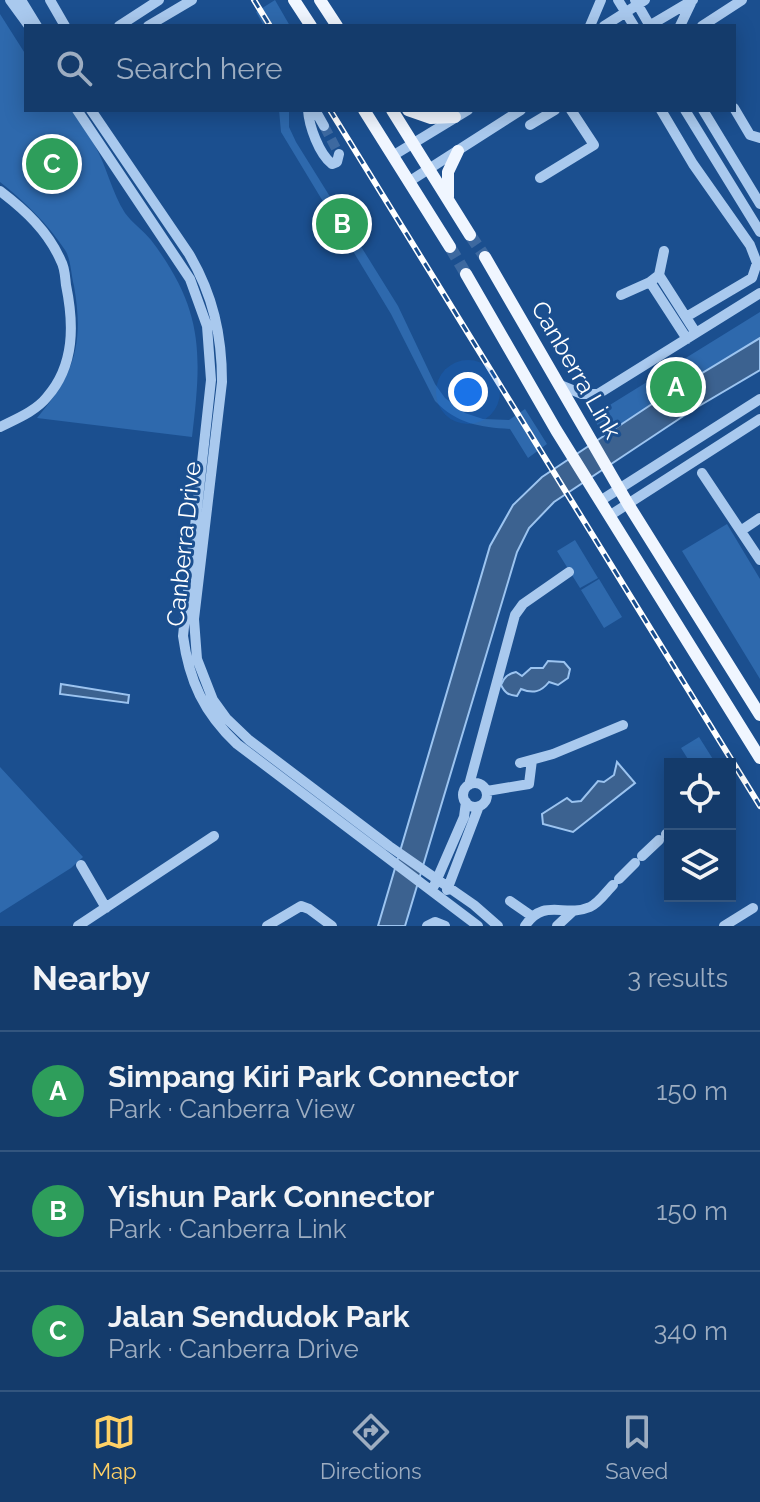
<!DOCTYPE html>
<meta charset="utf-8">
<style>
:root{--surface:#143b6b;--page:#1d4271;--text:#f1f3f6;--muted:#9dadc1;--line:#33557e;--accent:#ffd166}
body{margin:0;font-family:Raleway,sans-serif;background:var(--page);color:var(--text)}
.controls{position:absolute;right:24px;bottom:24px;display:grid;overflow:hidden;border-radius:0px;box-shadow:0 4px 20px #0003}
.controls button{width:72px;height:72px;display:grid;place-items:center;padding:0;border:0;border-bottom:2px solid var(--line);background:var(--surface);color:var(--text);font:40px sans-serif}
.you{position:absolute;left:468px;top:392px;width:28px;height:28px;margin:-20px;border:6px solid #fff;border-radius:50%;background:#1a73e8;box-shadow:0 0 0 12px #1a73e833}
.badge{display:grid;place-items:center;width:52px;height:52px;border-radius:50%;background:var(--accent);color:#fff;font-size:26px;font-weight:700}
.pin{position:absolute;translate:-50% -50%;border:4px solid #fff;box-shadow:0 2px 8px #0006}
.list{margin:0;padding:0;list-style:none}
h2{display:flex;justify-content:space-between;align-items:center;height:104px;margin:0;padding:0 32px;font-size:34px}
h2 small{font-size:26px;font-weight:400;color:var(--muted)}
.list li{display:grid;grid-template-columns:52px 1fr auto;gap:24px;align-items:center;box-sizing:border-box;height:120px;padding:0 32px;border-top:2px solid var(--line)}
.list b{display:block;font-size:30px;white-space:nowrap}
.list p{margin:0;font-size:26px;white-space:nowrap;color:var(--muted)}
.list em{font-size:26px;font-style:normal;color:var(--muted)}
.icon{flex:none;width:44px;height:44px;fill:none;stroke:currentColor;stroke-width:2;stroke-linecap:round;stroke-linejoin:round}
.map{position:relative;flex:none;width:760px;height:926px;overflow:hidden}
.search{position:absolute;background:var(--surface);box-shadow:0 4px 20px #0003;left:24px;right:24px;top:24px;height:88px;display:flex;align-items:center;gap:20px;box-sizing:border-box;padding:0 28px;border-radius:0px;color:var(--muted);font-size:30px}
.sheet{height:464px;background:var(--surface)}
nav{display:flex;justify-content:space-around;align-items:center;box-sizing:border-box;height:112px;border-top:2px solid var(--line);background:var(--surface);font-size:22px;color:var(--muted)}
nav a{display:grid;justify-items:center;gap:4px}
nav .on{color:var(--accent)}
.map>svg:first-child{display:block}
.green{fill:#2e69ad}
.water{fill:#3c6290;stroke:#9cc4f0;stroke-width:2}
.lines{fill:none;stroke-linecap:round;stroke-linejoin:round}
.minor-tunnel{stroke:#3d69a0;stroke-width:10;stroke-dasharray:10 5;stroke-linecap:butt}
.major-tunnel{stroke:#3d69a0;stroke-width:12;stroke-dasharray:12 6;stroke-linecap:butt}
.minor{stroke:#a9c9ee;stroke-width:10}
.major{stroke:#f0f6ff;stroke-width:12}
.rail-casing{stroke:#fff;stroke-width:6}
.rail{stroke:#1b4f8f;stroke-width:3;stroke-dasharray:9;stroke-linecap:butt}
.labels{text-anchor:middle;stroke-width:6;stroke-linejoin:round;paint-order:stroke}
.street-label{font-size:24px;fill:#fff;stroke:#1b4f8f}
</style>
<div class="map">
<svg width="760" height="926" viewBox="0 0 760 926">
<rect width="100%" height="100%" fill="#1b4f8f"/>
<!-- green -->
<path class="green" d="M275,0l15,26h-26l-8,-14z
M0,14l26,41v55h45c8,12 17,23 24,36 12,21 17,47 30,67 7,10 18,17 26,27 53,70 51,114 41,197l-155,-19c38,-44 47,-75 37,-132 -3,-11 -3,-27 -9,-36 -17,-26 -41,-49 -65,-68z
M279,110h10v17l7,15 102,164 37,78 10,14 20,15 18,6 26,1 16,-11 22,35 -19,14 -18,-29c-30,-2 -53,-5 -75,-28l-44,-87 -110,-182z
M760,312v46l-148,91 -20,-33z
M727,524l33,55v100l-78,-128z
M575,540l23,38 -18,10 -23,-37z
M599,579l23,38 -18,11 -23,-38z
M699,737l17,27h-25l-10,-16z
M0,767l83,90 -12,11 -71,45z"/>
<!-- water -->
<path class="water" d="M760,338v32l-66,39 -140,93 -25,26 -12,24 -112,374h-27l112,-380 23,-41 29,-28 119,-79z
M548,661l16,1 6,7 -2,9 -10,7 -9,-3c-8,10 -16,12 -28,7l-4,7c-9,-1 -12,-3 -16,-11 3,-8 7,-11 15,-13l6,4 9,-8h12z
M61,684l68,11 -1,8 -68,-9z
M617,762l18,21 -62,49 -30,-8 -1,-10 25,-16 5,4 9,-1 17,-20 6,1 10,-7z"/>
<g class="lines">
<!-- minor-tunnel -->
<path class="minor-tunnel" d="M324,126l15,28"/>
<!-- major-tunnel -->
<path class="major-tunnel" d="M470,235l15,22
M450,247l16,27"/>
<!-- minor -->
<path class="minor" d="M10,0l19,26
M21,0l16,26
M50,0l15,26
M618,0l16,26
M635,0l15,26
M119,26l40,-26
M148,26l44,-26
M590,26l11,-26
M604,26l41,-26
M649,26l44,-26
M680,26l11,-23
M702,26l40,-26
M734,108l16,27 10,3
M77,110l113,169 17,47 4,54 -28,256c6,45 21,77 54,108l241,182
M91,110l98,144c24,41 33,81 33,128l-28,237 3,40 16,41 13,18 23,22 140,106 85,59 24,21
M308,110c1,16 11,44 24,54l5,-2 2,-8
M315,110l9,16
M661,110l32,54 57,81 7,18 -5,15 -66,39
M685,110l75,122
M703,110l57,94
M530,125l25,-15
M394,155l74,-45
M540,178l54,-33 -23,-35
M410,181l111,-71
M0,191c25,19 48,40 61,70 4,7 4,16 5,24 8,39 9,80 -19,112 -11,14 -31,22 -47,30
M659,275l37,58
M650,282l37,57
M621,295l29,-13 9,-7 5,-24
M560,385l22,9h16l162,-101
M702,473l58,87
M600,501l160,-102
M609,516l151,-97
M742,530l18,-12
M520,763l33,-9 70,-29
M463 795a12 12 0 1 1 24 0a12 12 0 1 1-24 0Z
M469,785l46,-170 8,-11 46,-32
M487,791l42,-7 3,-24
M666,834l4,-2
M642,856l17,-16
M81,865l25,43
M619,879l16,-16
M434,886l30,-69 2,-15
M447,890l32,-84
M510,901l23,16
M78,926l136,-90
M267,926l34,-20 8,3 23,17
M427,926l8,-4 10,4
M525,926c19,-29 39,-8 65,-19 9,-4 16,-15 23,-22
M557,926l16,-15
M724,926l29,-18"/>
<!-- major -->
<path class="major" d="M294,0l17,26
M320,0l17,26
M364,110l86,137
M392,110l78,125
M408,110l23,8 24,-1
M448,197v-25l10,-21
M485,257l143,247 132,211
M466,274l90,156 204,328"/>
<defs>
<path id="rail" d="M254,0l16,26
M330,110l430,696"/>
</defs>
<!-- rail casing -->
<use href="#rail" class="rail-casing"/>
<!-- rail -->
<use href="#rail" class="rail"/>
</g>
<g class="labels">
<!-- street labels -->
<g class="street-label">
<text transform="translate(576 370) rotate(60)" y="8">Canberra Link</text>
<text transform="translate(184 544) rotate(-84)" y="8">Canberra Drive</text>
</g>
</g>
</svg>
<div class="controls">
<button><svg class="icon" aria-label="locate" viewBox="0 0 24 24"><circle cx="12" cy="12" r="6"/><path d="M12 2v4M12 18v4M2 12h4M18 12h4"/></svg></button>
<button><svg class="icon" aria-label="layers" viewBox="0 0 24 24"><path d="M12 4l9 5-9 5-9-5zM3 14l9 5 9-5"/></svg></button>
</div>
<div class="you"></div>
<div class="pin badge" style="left:676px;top:387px;background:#2e9e5b">A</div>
<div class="pin badge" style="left:342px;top:224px;background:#2e9e5b">B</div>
<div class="pin badge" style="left:52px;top:164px;background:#2e9e5b">C</div>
<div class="search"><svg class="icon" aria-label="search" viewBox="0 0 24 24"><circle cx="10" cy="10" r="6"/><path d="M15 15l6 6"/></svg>Search here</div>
</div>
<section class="sheet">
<h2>Nearby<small>3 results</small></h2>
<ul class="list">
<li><span class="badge" style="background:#2e9e5b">A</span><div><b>Simpang Kiri Park Connector</b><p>Park · Canberra View</p></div><em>150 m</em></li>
<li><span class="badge" style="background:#2e9e5b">B</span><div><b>Yishun Park Connector</b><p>Park · Canberra Link</p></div><em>150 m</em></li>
<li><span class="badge" style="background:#2e9e5b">C</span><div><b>Jalan Sendudok Park</b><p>Park · Canberra Drive</p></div><em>340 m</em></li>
</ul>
</section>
<nav>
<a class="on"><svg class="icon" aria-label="map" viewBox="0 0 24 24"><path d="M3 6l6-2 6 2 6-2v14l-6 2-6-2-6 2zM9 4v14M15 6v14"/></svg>Map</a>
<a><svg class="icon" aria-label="directions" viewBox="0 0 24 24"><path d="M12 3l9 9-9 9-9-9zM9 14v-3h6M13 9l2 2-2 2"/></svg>Directions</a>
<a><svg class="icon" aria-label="saved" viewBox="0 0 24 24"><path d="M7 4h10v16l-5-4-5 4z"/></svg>Saved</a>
</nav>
